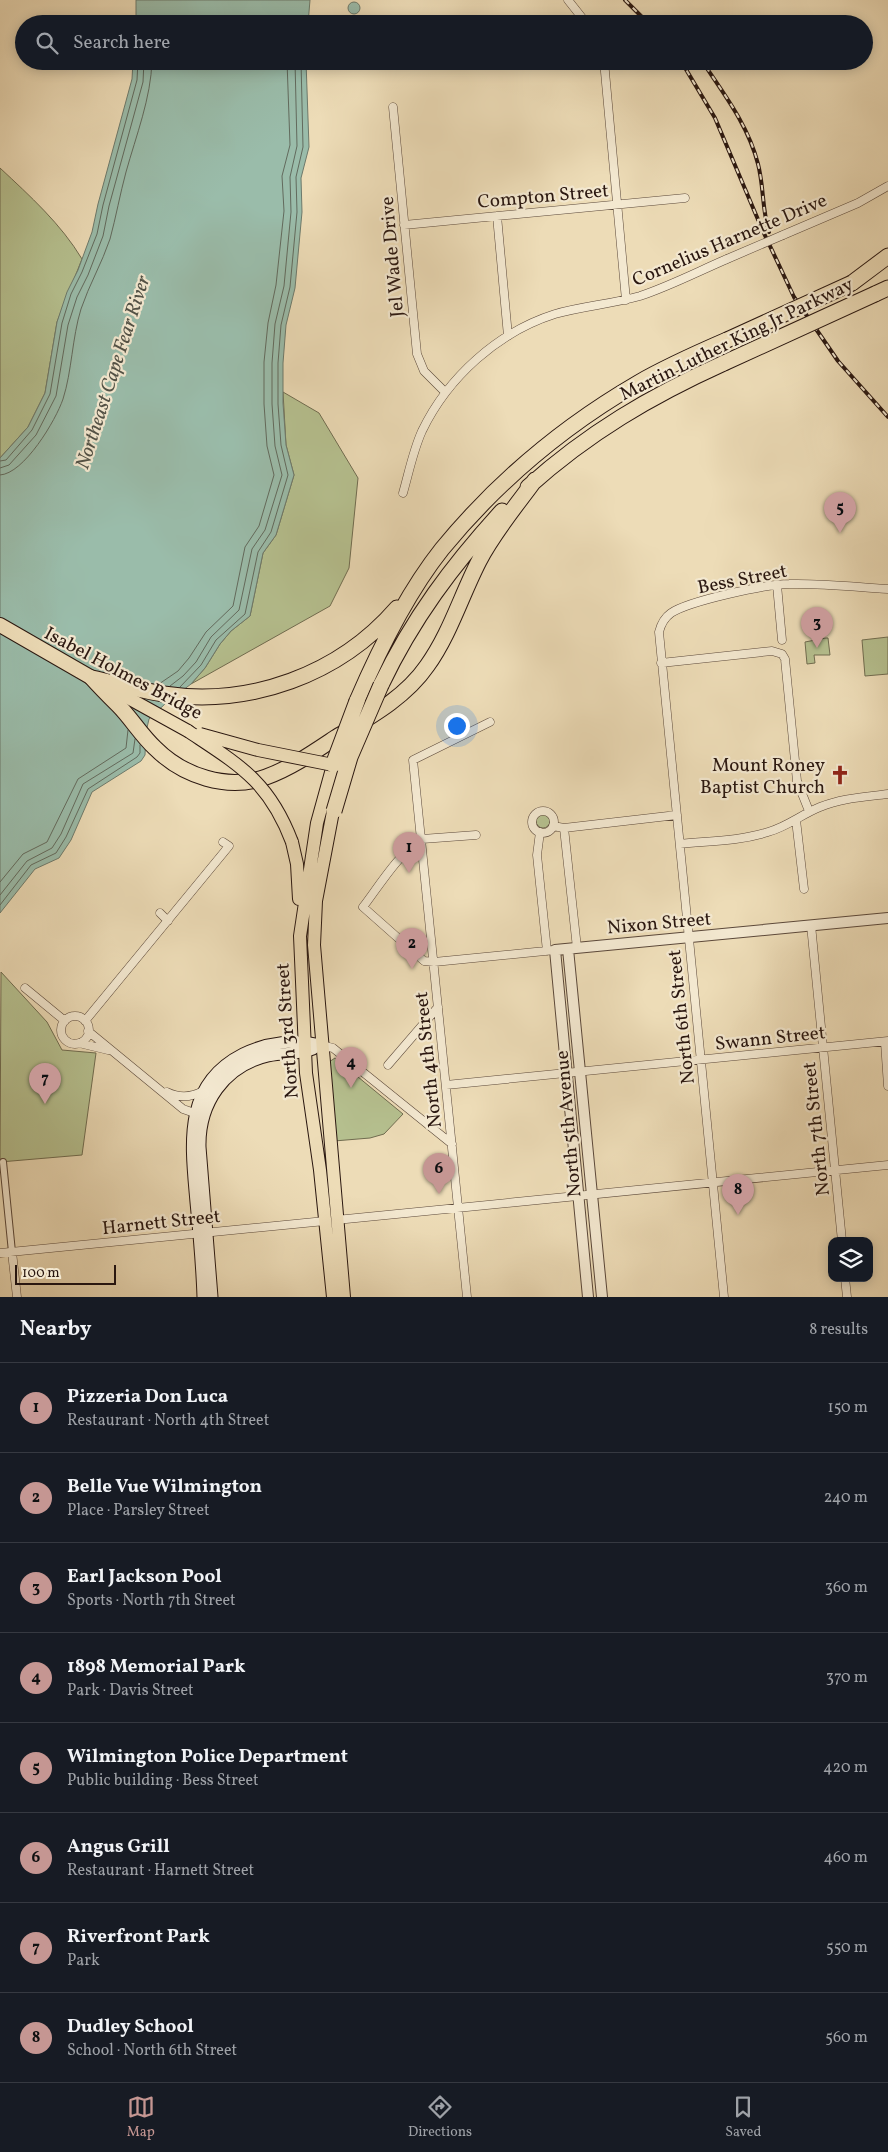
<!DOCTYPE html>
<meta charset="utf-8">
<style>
:root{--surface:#171b24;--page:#242831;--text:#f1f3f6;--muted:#9ea1a6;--line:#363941;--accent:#c59692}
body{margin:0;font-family:Vollkorn,serif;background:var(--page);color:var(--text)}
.controls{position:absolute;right:15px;bottom:15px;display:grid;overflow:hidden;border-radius:10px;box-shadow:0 2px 12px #0003}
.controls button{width:45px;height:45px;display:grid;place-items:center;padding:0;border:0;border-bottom:1px solid var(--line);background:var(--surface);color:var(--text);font:25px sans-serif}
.scale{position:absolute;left:15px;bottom:12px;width:101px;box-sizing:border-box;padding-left:5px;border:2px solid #2a1710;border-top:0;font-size:14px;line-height:18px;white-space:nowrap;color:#2a1710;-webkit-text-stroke:4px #f3e8d0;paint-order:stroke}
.you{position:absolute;left:456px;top:725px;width:18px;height:18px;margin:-12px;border:4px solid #fff;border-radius:50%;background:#1a73e8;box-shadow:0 0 0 8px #1a73e833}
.badge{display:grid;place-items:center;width:32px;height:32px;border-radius:50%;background:var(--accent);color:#111;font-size:16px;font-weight:700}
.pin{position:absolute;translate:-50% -41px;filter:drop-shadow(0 1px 2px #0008)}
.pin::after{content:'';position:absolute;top:26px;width:18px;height:15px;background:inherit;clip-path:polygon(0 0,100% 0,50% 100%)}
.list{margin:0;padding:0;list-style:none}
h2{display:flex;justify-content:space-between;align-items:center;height:65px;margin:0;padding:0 20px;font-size:21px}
h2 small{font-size:16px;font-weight:400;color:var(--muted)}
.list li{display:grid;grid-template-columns:32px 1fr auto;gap:15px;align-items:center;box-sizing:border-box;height:90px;padding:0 20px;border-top:1px solid var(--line)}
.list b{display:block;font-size:19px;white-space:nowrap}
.list p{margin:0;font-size:16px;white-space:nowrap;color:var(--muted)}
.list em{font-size:16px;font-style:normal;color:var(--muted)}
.icon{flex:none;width:28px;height:28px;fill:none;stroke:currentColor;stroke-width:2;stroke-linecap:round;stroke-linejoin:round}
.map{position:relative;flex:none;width:888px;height:1297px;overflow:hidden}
.search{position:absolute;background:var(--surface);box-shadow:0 2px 12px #0003;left:15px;right:15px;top:15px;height:55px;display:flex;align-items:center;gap:12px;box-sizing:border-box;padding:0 18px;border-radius:28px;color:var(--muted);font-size:19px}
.sheet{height:785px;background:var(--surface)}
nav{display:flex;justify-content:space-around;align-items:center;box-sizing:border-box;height:70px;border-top:1px solid var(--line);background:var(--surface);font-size:14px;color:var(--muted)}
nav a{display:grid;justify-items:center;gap:2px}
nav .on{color:var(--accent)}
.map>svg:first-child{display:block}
.green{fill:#b6c190;stroke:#706c50}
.water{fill:#9abcaa;stroke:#6d7a6c}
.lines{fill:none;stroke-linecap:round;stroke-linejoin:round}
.shore{stroke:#626a5d;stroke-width:1}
.pedestrian-casing{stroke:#5b483a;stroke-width:8}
.minor-casing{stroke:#5b483a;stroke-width:9}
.tertiary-casing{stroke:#5b483a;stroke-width:12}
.secondary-casing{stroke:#2a1710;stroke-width:13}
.primary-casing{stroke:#2a1710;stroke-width:14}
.trunk-casing{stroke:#2a1710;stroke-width:16}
.motorway-casing{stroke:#2a1710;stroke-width:17}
.pedestrian{stroke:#f3e8d0;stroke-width:6}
.minor{stroke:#f3e8d0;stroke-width:8}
.tertiary{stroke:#f3e8d0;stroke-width:10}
.secondary{stroke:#f3e8d0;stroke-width:11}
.primary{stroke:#eddcb7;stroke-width:12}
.trunk{stroke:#eddcb7;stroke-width:14}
.motorway{stroke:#eddcb7;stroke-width:15}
.rail-casing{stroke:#2a1710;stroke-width:4}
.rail{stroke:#f3e8d0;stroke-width:2;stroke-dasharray:5.5;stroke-linecap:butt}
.minor-bridge-casing{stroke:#5b483a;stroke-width:9;stroke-linecap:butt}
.primary-bridge-casing{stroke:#2a1710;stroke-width:14;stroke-linecap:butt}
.motorway-bridge-casing{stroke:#2a1710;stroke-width:17;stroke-linecap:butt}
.minor-bridge{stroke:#f3e8d0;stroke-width:8}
.primary-bridge{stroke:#eddcb7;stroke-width:12}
.motorway-bridge{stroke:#eddcb7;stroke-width:15}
.labels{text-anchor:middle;stroke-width:4.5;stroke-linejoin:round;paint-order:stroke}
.street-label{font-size:19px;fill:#2a1710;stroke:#f3e8d0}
.poi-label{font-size:19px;fill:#2a1710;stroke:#f3e8d0;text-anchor:end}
.water-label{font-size:20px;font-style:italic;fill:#515146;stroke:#f3e8d0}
</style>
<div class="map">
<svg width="888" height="1297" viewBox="0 0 888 1297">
<rect width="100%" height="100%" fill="#eddcb7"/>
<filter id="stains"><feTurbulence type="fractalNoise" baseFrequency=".004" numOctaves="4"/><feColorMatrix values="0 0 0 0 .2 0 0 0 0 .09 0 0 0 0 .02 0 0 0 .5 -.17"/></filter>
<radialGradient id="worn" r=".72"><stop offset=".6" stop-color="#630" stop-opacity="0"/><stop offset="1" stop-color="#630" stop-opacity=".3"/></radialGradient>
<!-- green -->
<path class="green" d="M0,168c30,28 61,56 82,91l-25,63 -12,71 -17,34 -28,31z
M283,392l36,21 39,65 -9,90 -19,38 -139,78 14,-16 15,-24 11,-13 19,-15 13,-63 13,-18 18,-60 -8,-30z
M888,637v37l-23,2 -3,-36z
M826,638h2l2,17h-16l1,8 -8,1 -2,-22z
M536 821a7 7 0 1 1 14 0a7 7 0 1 1-14 0Z
M1,972l46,50 15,28 34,3 -14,102 -82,7z
M335,1058l68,56 -19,20 -14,4 -36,3 -5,-79z"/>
<!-- water -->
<path class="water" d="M136,0h174l-2,24h-172z
M348 8a6 6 0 1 1 12 0a6 6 0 1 1-12 0Z
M133,61h173l3,86 -8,31 1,34 -7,76 -9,37 -3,38v40l3,42 8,30 -18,60 -13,18 -13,63 -19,15 -11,13 -15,24 -14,16 -25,19 -17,16 -3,13 -1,23 -4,6 -49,31 -21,48 -12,18 -24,11 -35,44v-455l28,-31 17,-34 12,-71 10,-30 11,-22 14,-38 6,-28 34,-125z"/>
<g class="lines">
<!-- shore -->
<path class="shore" d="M0,461l6,-1 26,-30 18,-36 12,-71 9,-29 11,-22 15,-38 6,-29 34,-125 1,-19
M0,468l9,-3 27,-30 20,-39 12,-71 9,-28 11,-22 15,-39 6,-30 34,-124 1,-21
M0,475c24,-1 56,-55 63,-76 9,-28 9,-61 18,-90 8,-24 21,-46 29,-70 6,-22 10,-45 16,-67 10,-36 25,-74 26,-111
M159,684l19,-13 11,-13 17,-26 27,-26 12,-59 14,-21 15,-51 -7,-29 -3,-42v-42l4,-39 8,-38 8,-74 -2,-35 8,-31 -3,-84
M170,686l13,-10 13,-14 15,-25 28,-27 13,-61 13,-19 17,-55 -7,-29 -3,-42v-41l3,-39 9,-38 7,-74 -1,-35 7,-31 -2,-85
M180,687l21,-22 15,-25 29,-26 13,-62 13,-20 17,-57 -7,-30 -3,-41v-41l3,-38 9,-38 7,-75 -1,-35 7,-30 -2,-86
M0,882l23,-28 24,-12 31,-63 48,-31 2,-18
M0,895l27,-34 25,-13 9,-14 22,-50 50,-31 2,-14
M0,905l31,-40 25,-12 10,-16 22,-48 49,-32 3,-4v-8"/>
<defs>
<path id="pedestrian" d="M3,1162l9,90"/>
<path id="minor" d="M568,0l19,24
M604,61l22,239
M393,107l24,247 7,17 21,21
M497,216l11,120
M404,225l281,-27
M783,235l75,-32 30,-17
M403,493c6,-21 10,-42 19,-62 26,-54 76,-99 133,-117 28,-8 57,-10 85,-18 30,-10 59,-25 87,-37
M777,585l5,55
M661,663l111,-12 10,3 3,5 12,122 12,30
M532 822a11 11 0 1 1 22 0a11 11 0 1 1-22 0Z
M796,820l8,69
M553,826l11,2 113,-13
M564,828l13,120
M540,832l-3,23 10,96
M476,835l-54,4c-23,14 -43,47 -59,68l61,54 10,1 121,-12
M680,844c29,-3 60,-3 88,-12 19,-5 34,-18 52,-25 22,-9 45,-10 68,-13
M160,913l8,8
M811,925l31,316
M25,988l40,33
M61 1030a14 14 0 1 1 28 0a14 14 0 1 1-28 0Z
M85,1021l144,-175 -6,-4
M88,1031l95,78 17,6
M885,1042l3,44
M79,1043l29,7
M321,1045l12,3 119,96
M388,1065l50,-58
M446,1085l442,-44
M167,1092c12,6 25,5 36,-1
M336,1220l552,-55
M12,1252l5,45
M0,1253l325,-32
M845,1278l2,19
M467,1297l-54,-537 77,-38
M724,1297l-65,-665c2,-8 5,-14 12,-19 18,-12 95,-29 118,-29 33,-1 66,3 99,5"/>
<path id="tertiary" d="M568,949l34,348
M588,1297l-33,-347 333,-32"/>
<path id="secondary" d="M203,1297c-1,-32 -4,-64 -7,-95 -5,-58 -14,-117 47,-148 24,-12 53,-15 78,-9
M212,1297l-12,-150c-1,-43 24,-81 68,-91 15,-4 31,-1 45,-7"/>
<path id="primary" d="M103,684l85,47
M335,801l-19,100 -2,44 30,352
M292,842l5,22 2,35
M333,1297l-13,-127 -14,-97 -6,-137 17,-113 16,-58"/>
<path id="trunk" d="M0,625l92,53"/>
<path id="motorway" d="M852,283l36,-27
M875,294l13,-6
M528,487c60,-54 123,-91 196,-124
M92,678c8,9 17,18 26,27 13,13 23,30 37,43 28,28 72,43 111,29 25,-9 48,-25 69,-39 33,-20 70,-40 92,-72 23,-32 34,-70 52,-105 15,-29 37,-55 56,-81
M92,678c23,5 47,12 71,16 87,13 176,-19 234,-86
M381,685c32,-67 71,-119 121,-174
M357,701c22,-51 50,-108 85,-152 55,-67 122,-123 196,-166 29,-17 59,-30 89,-43"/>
</defs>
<!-- pedestrian casing -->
<use href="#pedestrian" class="pedestrian-casing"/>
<!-- minor casing -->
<use href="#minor" class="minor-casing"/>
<!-- tertiary casing -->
<use href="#tertiary" class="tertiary-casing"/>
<!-- secondary casing -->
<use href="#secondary" class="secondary-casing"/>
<!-- primary casing -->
<use href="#primary" class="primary-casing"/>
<!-- trunk casing -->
<use href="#trunk" class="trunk-casing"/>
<!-- motorway casing -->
<use href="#motorway" class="motorway-casing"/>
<!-- pedestrian -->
<use href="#pedestrian" class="pedestrian"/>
<!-- minor -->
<use href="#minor" class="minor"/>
<!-- tertiary -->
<use href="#tertiary" class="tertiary"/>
<!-- secondary -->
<use href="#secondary" class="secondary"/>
<!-- primary -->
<use href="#primary" class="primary"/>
<!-- trunk -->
<use href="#trunk" class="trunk"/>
<!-- motorway -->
<use href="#motorway" class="motorway"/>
<defs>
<path id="rail" d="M625,0l24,24
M681,61l34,57 47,111 32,68 44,64 50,56
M706,67c21,31 43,61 52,97 6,23 4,46 11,68"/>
</defs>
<!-- rail casing -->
<use href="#rail" class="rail-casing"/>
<!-- rail -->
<use href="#rail" class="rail"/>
<defs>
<path id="minor-bridge" d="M727,259l56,-24"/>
<path id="primary-bridge" d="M188,731c51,34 81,50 104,111
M200,734l58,16 75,15"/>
<path id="motorway-bridge" d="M727,340l125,-57
M724,363l151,-69
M333,765l24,-64
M334,811l16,-54 31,-72"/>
</defs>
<!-- minor-bridge casing -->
<use href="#minor-bridge" class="minor-bridge-casing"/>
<!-- primary-bridge casing -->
<use href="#primary-bridge" class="primary-bridge-casing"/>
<!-- motorway-bridge casing -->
<use href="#motorway-bridge" class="motorway-bridge-casing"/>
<!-- minor-bridge -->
<use href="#minor-bridge" class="minor-bridge"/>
<!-- primary-bridge -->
<use href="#primary-bridge" class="primary-bridge"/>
<!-- motorway-bridge -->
<use href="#motorway-bridge" class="motorway-bridge"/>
</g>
<!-- icons -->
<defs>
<symbol id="church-bare" viewBox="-9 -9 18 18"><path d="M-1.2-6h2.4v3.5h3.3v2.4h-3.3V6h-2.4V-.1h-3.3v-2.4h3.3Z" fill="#8f2418" stroke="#f3e8d0" stroke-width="2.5" paint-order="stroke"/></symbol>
</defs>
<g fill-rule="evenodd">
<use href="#church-bare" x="826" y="761" width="28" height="28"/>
</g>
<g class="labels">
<!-- street labels -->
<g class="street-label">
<text transform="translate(543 195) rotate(-5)" y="7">Compton Street</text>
<text transform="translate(729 239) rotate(-23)" y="7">Cornelius Harnette Drive</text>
<text transform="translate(391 257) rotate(-95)" y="7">Jel Wade Drive</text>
<text transform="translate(736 338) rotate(-26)" y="7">Martin Luther King Jr Parkway</text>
<text transform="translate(742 578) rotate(-11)" y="7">Bess Street</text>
<text transform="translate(124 672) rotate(28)" y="7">Isabel Holmes Bridge</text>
<text transform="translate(659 922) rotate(-5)" y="7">Nixon Street</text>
<text transform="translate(680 1017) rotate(-96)" y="7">North 6th Street</text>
<text transform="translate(286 1031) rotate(-94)" y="7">North 3rd Street</text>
<text transform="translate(770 1037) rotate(-6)" y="7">Swann Street</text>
<text transform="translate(427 1060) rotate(-96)" y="7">North 4th Street</text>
<text transform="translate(567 1124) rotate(-95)" y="7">North 5th Avenue</text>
<text transform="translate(815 1129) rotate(-96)" y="7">North 7th Street</text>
<text transform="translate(161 1221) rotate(-6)" y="7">Harnett Street</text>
</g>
<!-- poi labels -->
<g class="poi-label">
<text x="825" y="771">Mount Roney<tspan x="825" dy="22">Baptist Church</tspan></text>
</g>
<!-- water labels -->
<g class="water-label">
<text transform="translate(112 372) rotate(-72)" y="7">Northeast Cape Fear River</text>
</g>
</g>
<rect width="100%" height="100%" filter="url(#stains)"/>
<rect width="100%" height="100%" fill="url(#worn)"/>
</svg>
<div class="controls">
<button><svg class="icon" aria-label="layers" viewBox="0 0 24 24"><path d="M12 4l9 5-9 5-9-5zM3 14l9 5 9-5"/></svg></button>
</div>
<div class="scale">100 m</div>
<div class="you"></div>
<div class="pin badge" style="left:409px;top:873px">1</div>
<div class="pin badge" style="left:412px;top:969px">2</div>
<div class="pin badge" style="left:817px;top:648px">3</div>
<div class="pin badge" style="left:351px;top:1088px">4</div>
<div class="pin badge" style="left:840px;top:533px">5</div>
<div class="pin badge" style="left:439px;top:1194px">6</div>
<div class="pin badge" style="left:45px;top:1104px">7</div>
<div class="pin badge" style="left:738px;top:1215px">8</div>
<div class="search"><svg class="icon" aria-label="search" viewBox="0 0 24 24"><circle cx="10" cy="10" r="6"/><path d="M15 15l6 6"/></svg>Search here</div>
</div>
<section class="sheet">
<h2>Nearby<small>8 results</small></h2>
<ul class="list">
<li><span class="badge">1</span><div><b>Pizzeria Don Luca</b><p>Restaurant · North 4th Street</p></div><em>150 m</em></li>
<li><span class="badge">2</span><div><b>Belle Vue Wilmington</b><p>Place · Parsley Street</p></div><em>240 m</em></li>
<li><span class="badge">3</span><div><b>Earl Jackson Pool</b><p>Sports · North 7th Street</p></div><em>360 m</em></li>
<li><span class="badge">4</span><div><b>1898 Memorial Park</b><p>Park · Davis Street</p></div><em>370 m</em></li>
<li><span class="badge">5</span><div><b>Wilmington Police Department</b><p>Public building · Bess Street</p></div><em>420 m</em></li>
<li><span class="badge">6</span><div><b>Angus Grill</b><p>Restaurant · Harnett Street</p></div><em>460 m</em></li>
<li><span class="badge">7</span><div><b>Riverfront Park</b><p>Park</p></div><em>550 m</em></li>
<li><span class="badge">8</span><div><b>Dudley School</b><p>School · North 6th Street</p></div><em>560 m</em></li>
</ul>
</section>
<nav>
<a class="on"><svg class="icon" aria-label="map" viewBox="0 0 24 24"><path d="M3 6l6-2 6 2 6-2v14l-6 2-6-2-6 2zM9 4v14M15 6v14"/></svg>Map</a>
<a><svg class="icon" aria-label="directions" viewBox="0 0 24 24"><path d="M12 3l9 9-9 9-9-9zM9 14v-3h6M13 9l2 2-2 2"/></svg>Directions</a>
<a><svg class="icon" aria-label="saved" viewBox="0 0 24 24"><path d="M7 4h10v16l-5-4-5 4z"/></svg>Saved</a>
</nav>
